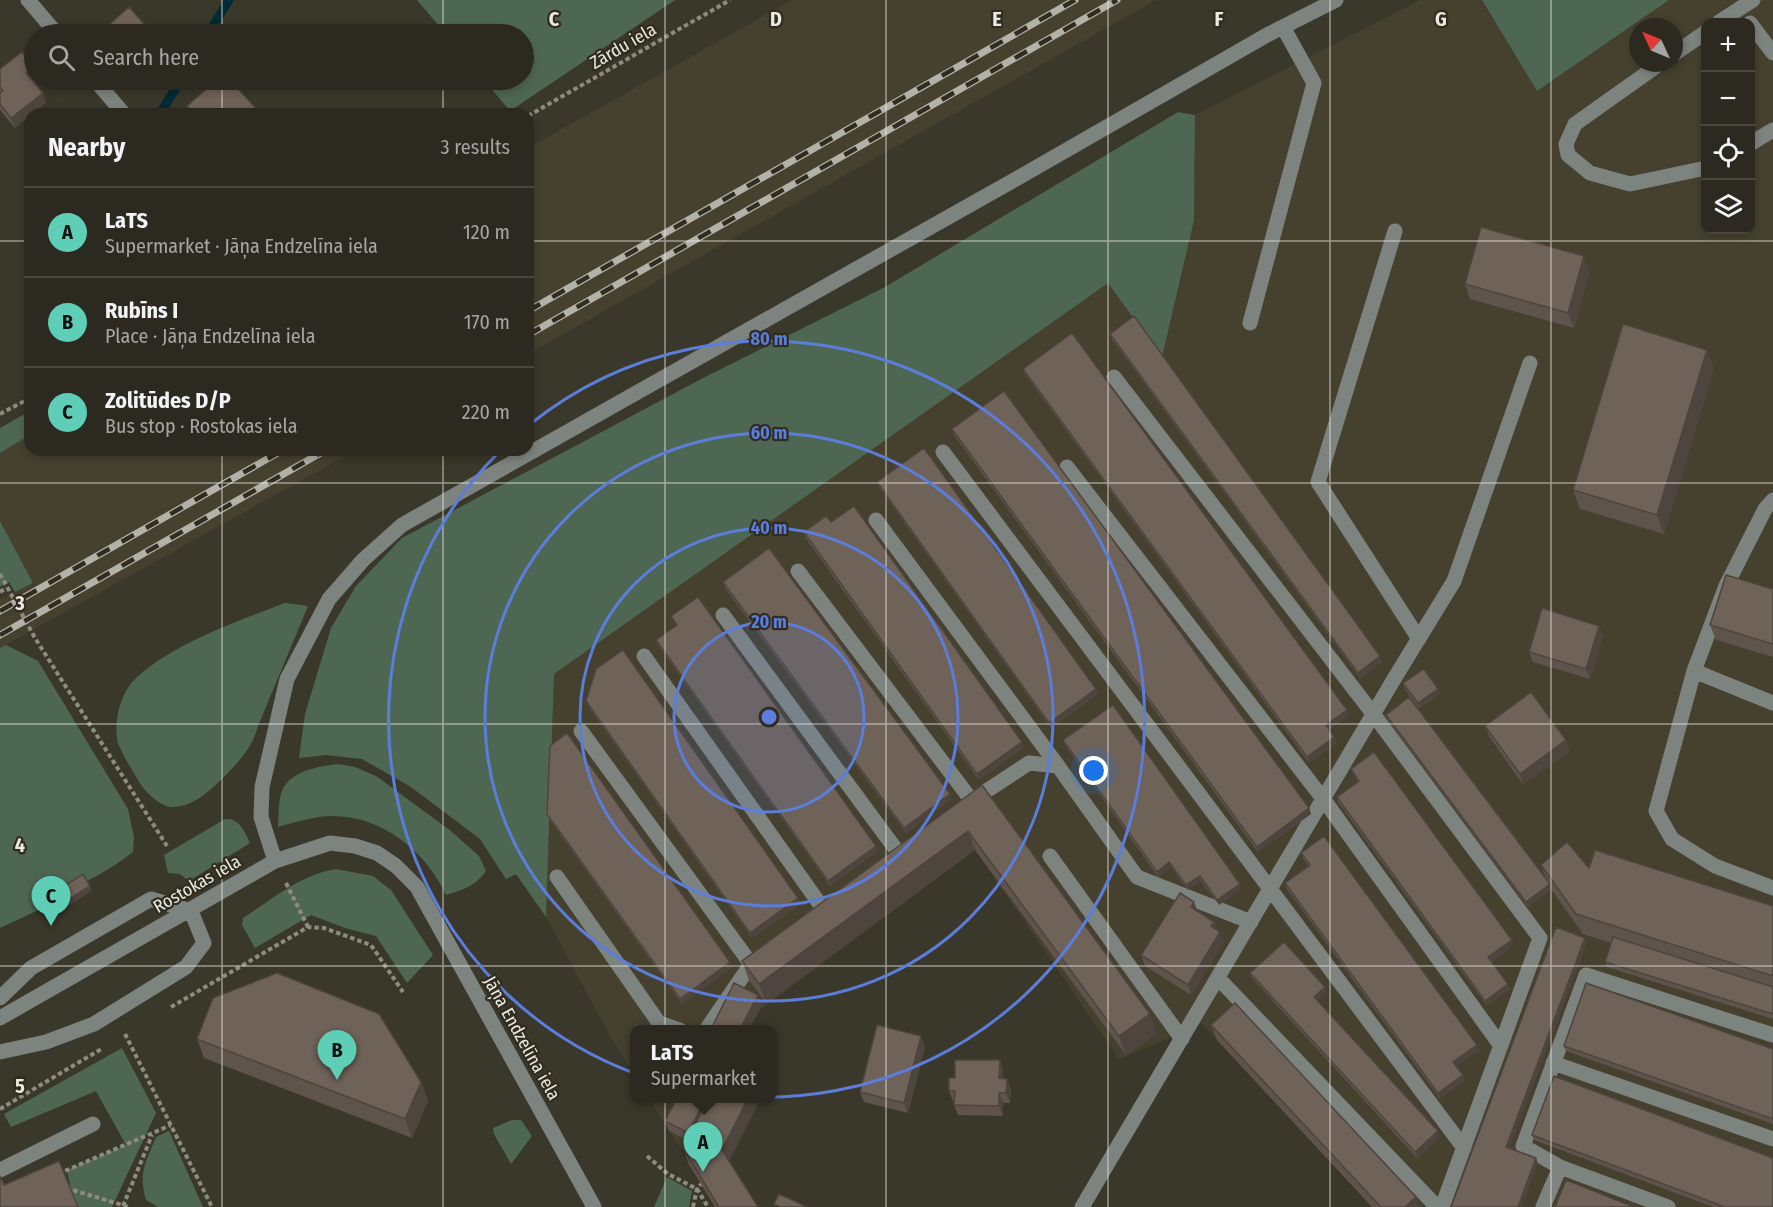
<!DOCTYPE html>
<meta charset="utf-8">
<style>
:root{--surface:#2c2a20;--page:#343229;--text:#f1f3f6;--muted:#a6a7a5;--line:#48463e;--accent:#5eceb7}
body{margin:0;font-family:"Fira Sans Condensed",sans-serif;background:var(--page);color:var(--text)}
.controls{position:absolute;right:18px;top:18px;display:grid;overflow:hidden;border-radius:12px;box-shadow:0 3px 9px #0003}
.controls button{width:54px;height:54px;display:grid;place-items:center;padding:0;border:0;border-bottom:2px solid var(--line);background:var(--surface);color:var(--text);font:30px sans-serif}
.compass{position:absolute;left:1629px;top:18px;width:54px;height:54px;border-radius:50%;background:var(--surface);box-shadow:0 3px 9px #0003;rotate:314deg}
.you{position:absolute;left:1094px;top:771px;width:21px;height:21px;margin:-15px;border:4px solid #fff;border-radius:50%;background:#1a73e8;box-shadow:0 0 0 9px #1a73e833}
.badge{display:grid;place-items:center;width:39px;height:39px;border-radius:50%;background:var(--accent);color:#111;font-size:20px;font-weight:700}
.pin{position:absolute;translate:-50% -50px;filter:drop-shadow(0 2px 3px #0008)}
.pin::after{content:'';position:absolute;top:32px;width:21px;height:18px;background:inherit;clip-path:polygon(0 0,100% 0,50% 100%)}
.popup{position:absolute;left:630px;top:1025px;width:147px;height:78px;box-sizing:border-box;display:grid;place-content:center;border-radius:12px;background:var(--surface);filter:drop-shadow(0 2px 4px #0005);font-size:20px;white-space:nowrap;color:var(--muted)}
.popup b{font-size:22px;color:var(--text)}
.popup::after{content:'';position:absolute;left:50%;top:100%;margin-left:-12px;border:12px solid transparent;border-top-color:var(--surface)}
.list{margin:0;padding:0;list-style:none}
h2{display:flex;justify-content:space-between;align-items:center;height:78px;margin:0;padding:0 24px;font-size:26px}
h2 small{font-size:20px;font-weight:400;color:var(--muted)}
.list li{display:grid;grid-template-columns:39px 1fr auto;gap:18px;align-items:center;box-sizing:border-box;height:90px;padding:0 24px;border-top:2px solid var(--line)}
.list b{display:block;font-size:22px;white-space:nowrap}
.list p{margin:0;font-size:20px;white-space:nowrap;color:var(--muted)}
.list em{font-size:20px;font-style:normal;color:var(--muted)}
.icon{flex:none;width:33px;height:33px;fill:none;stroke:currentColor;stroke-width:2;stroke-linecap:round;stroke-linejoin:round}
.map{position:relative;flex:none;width:1773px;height:1207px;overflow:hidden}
.search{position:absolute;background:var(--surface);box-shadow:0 3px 9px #0003;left:24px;top:24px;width:510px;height:66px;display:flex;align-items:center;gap:15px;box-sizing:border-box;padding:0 21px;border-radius:33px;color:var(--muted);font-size:22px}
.panel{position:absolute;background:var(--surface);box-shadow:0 3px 9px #0003;left:24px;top:108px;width:510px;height:348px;border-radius:18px}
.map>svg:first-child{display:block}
.built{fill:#45412e;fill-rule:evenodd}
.green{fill:#4e6753}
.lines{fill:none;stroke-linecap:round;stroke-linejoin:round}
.stream{stroke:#012b35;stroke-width:9}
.path{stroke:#8e8c81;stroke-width:4;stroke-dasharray:4.5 3;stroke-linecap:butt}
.minor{stroke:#7d837e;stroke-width:15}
.rail-casing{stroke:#b3b2a8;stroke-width:7}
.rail{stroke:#302d20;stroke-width:4.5;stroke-dasharray:14;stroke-linecap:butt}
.wall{fill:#5f544c}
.shaded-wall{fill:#4e453e}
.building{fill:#6f6258;stroke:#4e453e;stroke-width:1.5}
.grid{fill:none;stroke:#ebeae1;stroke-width:1.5;stroke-opacity:0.55}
.ring{fill:none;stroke:#5b7ddb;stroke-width:3}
.labels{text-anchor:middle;stroke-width:4.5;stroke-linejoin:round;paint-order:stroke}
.street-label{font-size:18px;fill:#ebeae1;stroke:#302d20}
.grid-label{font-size:20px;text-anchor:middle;font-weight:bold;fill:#ebeae1;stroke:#302d20;stroke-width:4.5;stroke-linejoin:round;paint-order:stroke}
.centre{fill:#5b7ddb;stroke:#302d20;stroke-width:3}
.ring-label{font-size:18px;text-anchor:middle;font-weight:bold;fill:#5b7ddb;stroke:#302d20;stroke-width:4.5;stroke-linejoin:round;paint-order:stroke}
</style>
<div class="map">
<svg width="1773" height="1207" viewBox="0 0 1773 1207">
<rect width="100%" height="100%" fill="#3a382a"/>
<!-- built -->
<path class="built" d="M792,0h364l-628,354v-206z
M1420,0h62l55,91 132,-91h104v1207h-401l-170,-183 -83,35 -144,-209 -215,160 -11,19 -115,1v44l-23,-36 -65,-121 8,-243 640,-454 1,-105zM1706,22h44v208h-44zM1638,27h36v36h-36z
M30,435v15h326l-356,198v-49l33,-16 -33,-62v-68z
M649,1099h65l-22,44 -12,5z"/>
<!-- green -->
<path class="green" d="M417,0h258l-165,111 -26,-31h40v-46h-78z
M1482,0h187l-132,91z
M1178,112l17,3 -1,105 -32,137 -54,-74 -554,391 -8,243 -30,-43 -10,5 -26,-40 -69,-52 -49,-28 -36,-4 -27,3 6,-44 26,-86 25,-42 46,-48 303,-161 180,-90z
M30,411v24l-30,18v-25z
M0,521l33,62 -18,9 -6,-10 -9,5z
M285,603l23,3 -50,120c-5,21 -21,38 -36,53 -14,13 -29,28 -50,28 -9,0 -21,-10 -27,-17 -5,-5 -25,-40 -27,-47 -5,-20 2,-49 17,-64 37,-35 103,-58 150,-76z
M6,645l32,16 90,148 6,28 -1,15c-23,18 -49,31 -75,44l2,4 -60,28v-280z
M338,764l17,3 21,9 75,55 28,25 7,15c-11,15 -23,19 -40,24 -20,-43 -63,-79 -113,-79 -19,0 -37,6 -55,11 1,-10 0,-20 2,-29 5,-27 36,-31 58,-34z
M225,819c15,-1 19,12 25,24l-61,38 -9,-7 -12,-1 -4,-18z
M336,869l37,7 18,14 42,65 -26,28 -31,-47 -31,-8 -34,-13 -56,33 -13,-23 1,-7c28,-18 59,-44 93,-49z
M122,1048l34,65 -44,94h-35l-5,-12 -5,-25 59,-25 -30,-54 -85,36 -7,-13z
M512,1120h9l11,16 -21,28 -17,-30 -1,-6z
M169,1131l34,76h-45l-12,-7c-8,-28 0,-38 10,-63z
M667,1177l25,14 -3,16h-35z"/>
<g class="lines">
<!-- stream -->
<path class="stream" d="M208,34l21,-34
M162,110l19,-30"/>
<!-- path -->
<path class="path" d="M528,116l202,-116
M0,414l30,-16
M0,574l35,64 132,208
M0,592l6,-4
M286,883l22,44
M171,1007l137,-80 16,1 47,17 32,47
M125,1034l87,173
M0,1109l103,-61
M647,1156l21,18 29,15 11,18
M59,1175l8,-5 104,-45
M66,1188l63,19
M123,1206l29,-71
M693,1207l4,-18 4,-5"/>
<!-- minor -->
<path class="minor" d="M28,0l29,34
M1719,22l34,-22
M1750,23l23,30
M1674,54l32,-22
M1661,63l-86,61 -9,20 2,11 22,18 40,11 76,-16
M95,80l29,34
M1750,144l23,-14
M1395,231l-77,251 101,157
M1250,323l64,-240 -31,-56
M1114,377l260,338 166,223 -98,269
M943,452l521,696
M1067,467l257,333 177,246
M1773,500l-8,9 -39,77 -32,85 -38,140 16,28 43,27 58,22
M876,520l182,246
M798,571l174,230
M723,615l177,240
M644,656l180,254
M1694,671l79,32
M581,731l170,233 10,-8
M971,801l58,-38 29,3 79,111 114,45
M1050,856l132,183
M275,861l-14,-44 1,-30 25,-108 42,-80 34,-39 39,-35 621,-350 244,-140 69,-35
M557,877l102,146 21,7
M1218,978l219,229
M0,998l31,-30 120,-69 40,12
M0,1018l275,-157 55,-18 25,3 22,7 19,13 21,21 177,320
M706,1030l45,-66
M0,1052l46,-10 48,-18 92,-57 18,-24 -13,-32
M1553,1063l220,76
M1560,1167l-37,-21 63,-171 187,60
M0,1170l93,-46
M1082,1207l312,-528 60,-98 76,-218
M1543,1207l17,-40 108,40"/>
<defs>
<path id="rail" d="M528,311l547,-311
M528,335l589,-335
M0,611l283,-161
M0,635l326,-185"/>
</defs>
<!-- rail casing -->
<use href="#rail" class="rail-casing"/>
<!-- rail -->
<use href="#rail" class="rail"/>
</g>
<!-- wall -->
<path class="wall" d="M34,67v13l-1,1 10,12 3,10 -13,11h-3v2l-15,12 -15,-18v-41z
M1590,271l-16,57 -104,-29 -5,-15z
M1110,334l272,328 -22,16 -248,-339z
M1707,350l7,19 -50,165 -84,-25 -7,-19z
M1023,369l326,346 -20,15 5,7 2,6 -27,20 -284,-389z
M952,429l357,379 2,6 -53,38 -304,-417z
M877,482l219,207 2,5 -47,34 -172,-241z
M831,522l193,225 -45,33 -174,-243 -1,-5z
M723,582l229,217 -46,34 -181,-245z
M1773,589v68l-57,-17 -6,-15z
M671,616l205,230 2,5 -48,35 -172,-241 -2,-5 20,-14z
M1599,626l4,10 -13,43 -57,-17 -4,-10z
M1403,683l35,6 2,5 -21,15 -14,-20z
M586,701l212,197 2,6 -48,34 -164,-232z
M1386,715l160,164 -5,-14 48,3 184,38v113l-166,-52 -2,-5 6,-19 -28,-9 -32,-45 -23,18 -140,-187z
M1485,726l81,14 4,11 -47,34 -34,-49z
M1063,740l179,149 -23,16 -18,-24 -13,9 -17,-23 -13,10 -93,-132z
M1351,769l162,176 -21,17 18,27 -23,17 -149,-204 -1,-5 21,-15 -5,-8z
M982,785l175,248 -31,22 -151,-205 -209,153 -17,-23 -7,-19z
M547,814l185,153 -50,37 -133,-185z
M1301,853l176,192 2,5 -23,16 9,14 -25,19 -153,-210 -2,-6 23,-17 -5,-8z
M1197,911l17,11 3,8 7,12 -33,53 -46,-29 -4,-11z
M1250,973l77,19 -10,9 122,136 -22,21 -165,-180z
M1211,1025l205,172 3,10h-47l-155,-167z
M197,1039l224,43 7,19 -16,37 -208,-80z
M1564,1046l209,3v75l-207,-73z
M925,1047l-17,66 -44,-11 -4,-10z
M1000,1060l3,11v7l8,11 -1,14h-7v13l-45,-1 -4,-10v-4h-1l-4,-10 6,-13z
M677,1098h84l-32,63 29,46h-43l-27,-44 -5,-15 4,-8 -18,-9 -4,-10z
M1532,1135l241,72h-60l-179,-67z"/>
<!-- shaded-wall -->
<path class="shaded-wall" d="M34,67v13l-4,3 -4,-10z
M43,93l3,10 -13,11h-3v2l-15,12 -4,-10z
M1584,256l6,15 -16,57 -6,-15z
M1707,350l7,19 -50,165 -7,-19z
M1599,626l4,10 -13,43 -4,-10z
M1380,656l2,6 -22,16 -2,-5z
M1096,689l2,5 -47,34 -2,-5z
M1438,689l2,5 -21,15 -1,-6z
M1347,710l2,5 -22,16 -1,-6z
M1334,737l2,6 -27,20 -2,-6z
M1566,740l4,11 -47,34 -3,-11z
M1022,742l2,5 -45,33 -2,-6z
M950,794l2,5 -46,34 -2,-5z
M1309,808l2,6 -53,38 -1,-5z
M968,831l7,19 -209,153 -7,-19z
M876,846l2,5 -48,35 -2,-5z
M1169,862l2,5 -13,10 -1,-5z
M1200,876l1,5 -13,9 -2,-5z
M1240,884l2,5 -23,16 -2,-5z
M1550,884l2,5 -24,18 -2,-5z
M90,886l2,5 -27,17 -2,-5z
M798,898l2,6 -48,34 -2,-5z
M1194,902l4,10 -7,-5z
M1214,922l4,10 -7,-6z
M1220,932l4,10 -33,53 -3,-10z
M1585,938l2,5 -79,209 -2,-5z
M1512,940l1,5 -23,18 -2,-6z
M730,962l2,5 -50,37 -2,-5z
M1508,984l2,5 -23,17 -2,-5z
M1325,987l2,5 -11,10 -2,-5z
M758,995l4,10 -13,24h-9z
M1150,1014l7,19 -31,22 -7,-19z
M921,1036l4,11 -17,66 -4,-10z
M1477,1045l2,5 -24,17 -2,-5z
M1000,1060l3,11v17l-4,-10z
M1463,1075l2,5 -25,19 -2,-6z
M1007,1079l4,10 -1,14 -4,-10z
M421,1082l7,19 -16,37 -7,-19z
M999,1093l4,10v13l-4,-10z
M706,1098h9l-23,45 -4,-10z
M748,1098h13l-34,67 -5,-15z
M1438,1131l1,6 -22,21 -2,-6z
M1536,1158l2,5 -16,44h-4z
M1416,1197l3,10h-14z"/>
<!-- building -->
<path class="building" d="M129,7l24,27h-51l-2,-1z
M22,52l12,15 -8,6 17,20 -32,25 -11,-14v-11l3,-2 -3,-4v-18z
M217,80h13l31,34h-67l-7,-8z
M1481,227l103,29 -16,57 -103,-29z
M1134,316l246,340 -22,17 -248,-339z
M1623,324l84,26 -50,165 -84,-25z
M1072,333l275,377 -21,15 8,12 -27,20 -284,-388z
M1004,391l305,417 -52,39 -305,-418z
M924,448l172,241 -47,34 -172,-241z
M854,506l168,236 -45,32 -173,-242 22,-16 5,6z
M769,548l181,246 -46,34 -181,-246z
M1726,575l47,14v55l-63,-19z
M698,597l178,249 -48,35 -172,-241 21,-15 -6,-9z
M1542,608l57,18 -13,43 -57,-17z
M623,650l175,248 -48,35 -164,-232 10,-32z
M1424,669l14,20 -20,14 -15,-20z
M1531,692l35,48 -46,34 -35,-48z
M1409,697l141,187 -24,18 -140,-187z
M1113,705l127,179 -23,16 -17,-24 -14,9 -17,-23 -12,10 -94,-132z
M567,733l163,229 -50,37 -133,-185 3,-68z
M1374,752l138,188 -24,17 20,27 -23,17 -148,-204 22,-16 -8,-12z
M982,785l168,229 -31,22 -151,-205 -209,153 -17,-23z
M1324,836l153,209 -24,17 10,13 -25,18 -153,-210 25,-18 -9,-12z
M1567,842l22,26 6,-18 178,56v70l-197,-62 -35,-49z
M83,874l7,12 -27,17 -7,-12z
M1180,893l14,9 -3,5 23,15 -3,4 9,6 -32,53 -47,-30z
M1556,927l29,11 -79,209 30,11 -18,49h-67z
M1613,937l160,50v27l-168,-52z
M1284,942l41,45 -11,10 124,134 -23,21 -165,-179z
M277,973l102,41 42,68 -16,37 -208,-80 16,-41z
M734,983l24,12 -18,34h-29z
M1586,983l187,66v70l-209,-73z
M1235,1003l181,194 -11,10h-24l-170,-182z
M877,1025l44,11 -17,67 -44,-11z
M955,1060h45l-1,18 8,1 -1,14h-7v13l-45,-1 1,-14h-6v-13h6z
M1554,1076l219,82v49h-48l-193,-72z
M677,1098h29l-18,35 -23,-12z
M709,1098h39l-26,52 36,57h-39l-36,-59z
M59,1161l19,46h-78v-31l4,9z
M1566,1180l68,27h-79z
M779,1194l28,13h-27l-6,-3z"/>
<!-- grid -->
<path class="grid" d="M222,0v34M443,0v34M665,0v1207M886,0v1207M1108,0v1207M1330,0v1207M1551,0v1207M222,80v34M443,80v34M0,241h30M528,241h1245M222,450v757M443,450v757M0,483h1773M0,724h1773M0,966h1773"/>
<!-- distance rings -->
<circle cx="769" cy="717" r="95" fill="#5b7ddb" fill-opacity=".12"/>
<g class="ring">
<circle cx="769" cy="717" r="95"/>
<circle cx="769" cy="717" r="189"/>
<circle cx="769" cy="717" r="284"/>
<path d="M529 425A378 378 0 1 1 499 452"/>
</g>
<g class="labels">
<!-- street labels -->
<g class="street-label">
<text transform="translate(623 46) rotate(-30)" y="6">Zārdu iela</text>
<text transform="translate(197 884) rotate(-30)" y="6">Rostokas iela</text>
<text transform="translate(522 1038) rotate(61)" y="6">Jāņa Endzelīna iela</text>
</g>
</g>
<g class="grid-label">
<text x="554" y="26">C</text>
<text x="776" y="26">D</text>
<text x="997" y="26">E</text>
<text x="1219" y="26">F</text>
<text x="1441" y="26">G</text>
<text x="20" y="610">3</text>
<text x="20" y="852">4</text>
<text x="20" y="1093">5</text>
</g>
<circle cx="769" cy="717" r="9" class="centre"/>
<g class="ring-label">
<text x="769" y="345">80 m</text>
<text x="769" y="439">60 m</text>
<text x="769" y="534">40 m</text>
<text x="769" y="628">20 m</text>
</g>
</svg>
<div class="controls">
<button>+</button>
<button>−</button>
<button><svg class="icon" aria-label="locate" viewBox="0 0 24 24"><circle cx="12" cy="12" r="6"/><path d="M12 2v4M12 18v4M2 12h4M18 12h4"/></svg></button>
<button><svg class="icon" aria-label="layers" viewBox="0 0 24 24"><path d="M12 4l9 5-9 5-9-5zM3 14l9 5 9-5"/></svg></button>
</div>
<svg class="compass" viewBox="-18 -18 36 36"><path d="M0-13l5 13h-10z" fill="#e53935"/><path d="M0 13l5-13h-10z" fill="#a6a7a5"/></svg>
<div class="you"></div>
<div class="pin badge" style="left:703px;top:1172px">A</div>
<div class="popup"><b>LaTS</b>Supermarket</div>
<div class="pin badge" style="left:337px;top:1080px">B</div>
<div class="pin badge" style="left:51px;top:926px">C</div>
<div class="search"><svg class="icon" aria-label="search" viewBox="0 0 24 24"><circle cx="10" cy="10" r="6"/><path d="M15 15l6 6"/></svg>Search here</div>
<section class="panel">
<h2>Nearby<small>3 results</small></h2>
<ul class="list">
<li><span class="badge">A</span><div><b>LaTS</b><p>Supermarket · Jāņa Endzelīna iela</p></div><em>120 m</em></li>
<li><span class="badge">B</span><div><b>Rubīns I</b><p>Place · Jāņa Endzelīna iela</p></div><em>170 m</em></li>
<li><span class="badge">C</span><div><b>Zolitūdes D/P</b><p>Bus stop · Rostokas iela</p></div><em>220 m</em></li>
</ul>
</section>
</div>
